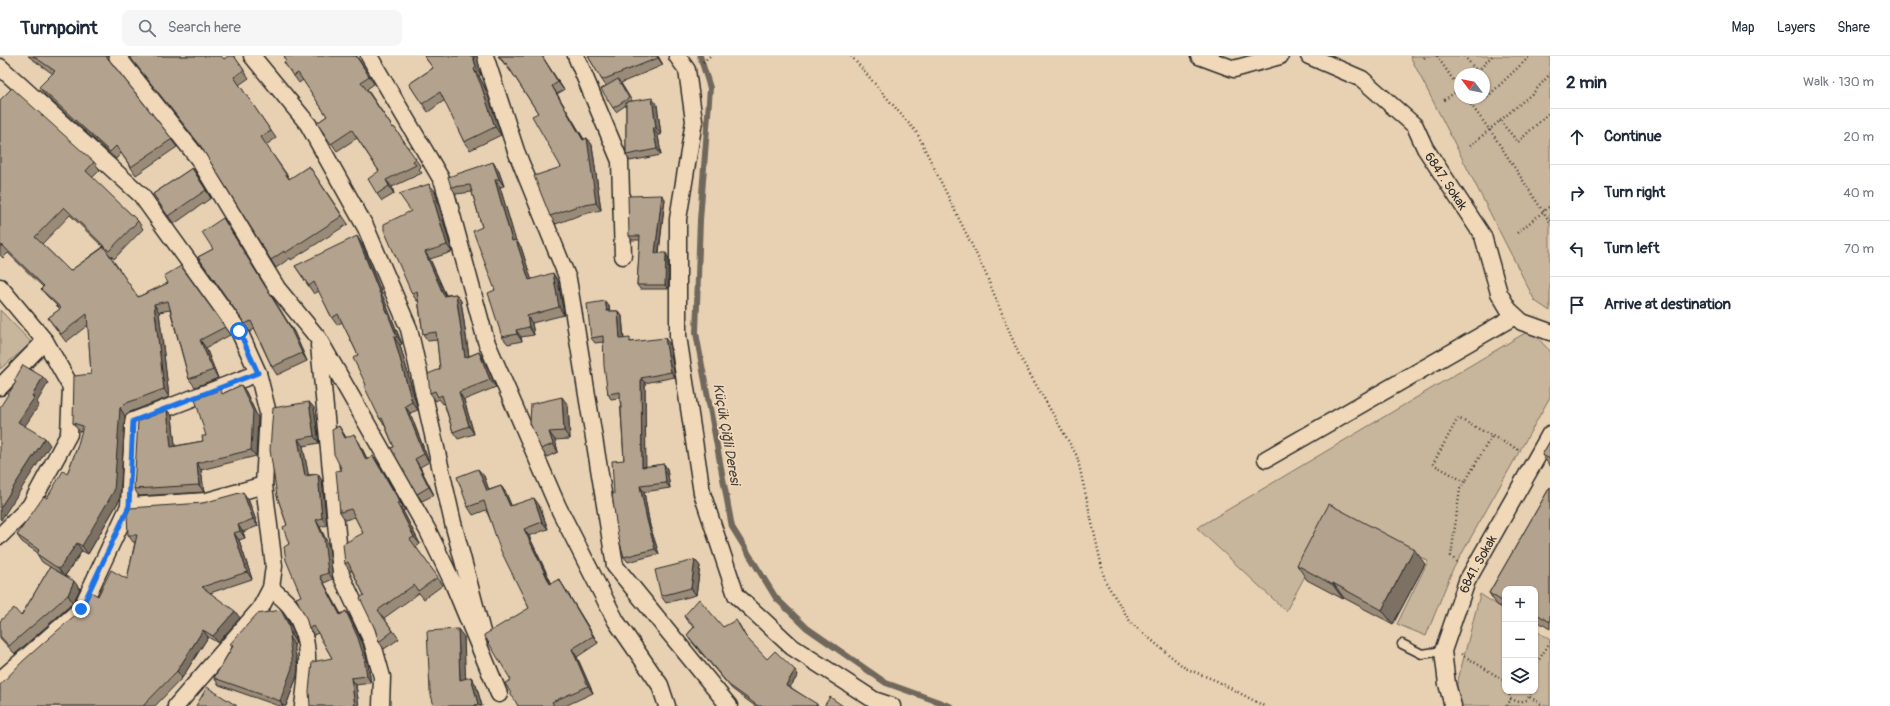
<!DOCTYPE html>
<meta charset="utf-8">
<style>
:root{--surface:#fff;--page:#f6f6f7;--text:#1f2937;--muted:#747a83;--line:#e0e1e3}
body{margin:0;font-family:Pangolin,sans-serif;background:var(--page);color:var(--text)}
.controls{position:absolute;right:12px;bottom:12px;display:grid;overflow:hidden;border-radius:8px;box-shadow:0 1px 3px #0004}
.controls button{width:36px;height:36px;display:grid;place-items:center;padding:0;border:0;border-bottom:1px solid var(--line);background:var(--surface);color:var(--text);font:20px sans-serif}
.compass{position:absolute;left:1454px;top:12px;width:36px;height:36px;border-radius:50%;background:var(--surface);box-shadow:0 1px 3px #0004;rotate:302deg}
.stop{position:absolute;width:12px;height:12px;margin:-9px;border:3px solid #1a73e8;border-radius:50%;background:#fff}
.stop.end{background:#1a73e8;border-color:#fff;box-shadow:0 1px 4px #0008}
.list{margin:0;padding:0;list-style:none}
h2{display:flex;justify-content:space-between;align-items:center;height:52px;margin:0;padding:0 16px;font-size:17px}
h2 small{font-size:13px;font-weight:400;color:var(--muted)}
.list li{display:grid;grid-template-columns:26px 1fr auto;gap:12px;align-items:center;box-sizing:border-box;height:56px;padding:0 16px;border-top:1px solid var(--line)}
.list b{display:block;font-size:15px;white-space:nowrap}
.list em{font-size:13px;font-style:normal;color:var(--muted)}
.icon{flex:none;width:22px;height:22px;fill:none;stroke:currentColor;stroke-width:2;stroke-linecap:round;stroke-linejoin:round}
.map{position:relative;flex:none;width:1550px;height:650px;overflow:hidden}
header{display:flex;align-items:center;gap:24px;box-sizing:border-box;height:56px;padding:0 20px;background:var(--surface);border-bottom:1px solid var(--line)}
header strong{font-size:19px}
nav{display:flex;gap:22px;margin-inline-start:auto;font-size:14px}
.search{width:280px;height:36px;background:var(--page);display:flex;align-items:center;gap:10px;box-sizing:border-box;padding:0 14px;border-radius:8px;color:var(--muted);font-size:15px}
main{display:flex}
aside{flex:1;background:var(--surface)}
.map>svg:first-child{display:block}
.green{fill:#c8b69c;stroke:#7a7064;fill-rule:evenodd}
.lines{fill:none;stroke-linecap:round;stroke-linejoin:round}
.stream{stroke:#6f675c;stroke-width:6}
.service-casing{stroke:#2b2b2b;stroke-width:11}
.minor-casing{stroke:#2b2b2b;stroke-width:19}
.path{stroke:#2b2b2b;stroke-width:2.5;stroke-dasharray:1 3;stroke-linecap:butt}
.service{stroke:#f0d8b8;stroke-width:8}
.minor{stroke:#f0d8b8;stroke-width:16}
.wall{fill:#9a8b79;stroke:#2b2b2b;fill-rule:evenodd}
.shaded-wall{fill:#7d7163;stroke:#2b2b2b}
.building{fill:#b3a28d;stroke:#2b2b2b}
.route{stroke:#1a73e8;stroke-width:5}
.labels{text-anchor:middle;stroke-width:3.5;stroke-linejoin:round;paint-order:stroke}
.street-label{font-size:13px;fill:#2b2b2b;stroke:#f0d8b8}
.water-label{font-size:14px;font-style:italic;fill:#484440;stroke:#f0d8b8}
</style>
<header>
<strong>Turnpoint</strong>
<div class="search"><svg class="icon" aria-label="search" viewBox="0 0 24 24"><circle cx="10" cy="10" r="6"/><path d="M15 15l6 6"/></svg>Search here</div>
<nav><a>Map</a><a>Layers</a><a>Share</a></nav>
</header>
<main>
<div class="map">
<svg width="1550" height="650" viewBox="0 0 1550 650">
<rect width="100%" height="100%" fill="#e8d1b2"/>
<filter id="ink" filterUnits="userSpaceOnUse"><feTurbulence type="fractalNoise" baseFrequency=".025" numOctaves="2"/><feDisplacementMap in="SourceGraphic" scale="8" xChannelSelector="R" yChannelSelector="G"/><feConvolveMatrix kernelMatrix="1 2 1 2 8 2 1 2 1" color-interpolation-filters="sRGB"/></filter>
<g filter="url(#ink)">
<!-- green -->
<path class="green" d="M1410,0h140v255l-15,-10zM1460,18h24v24h-24z
M0,254l32,33 -32,26z
M1530,274l20,21v46l-98,174 -26,65 -29,-12 31,-63 -89,-47 -53,97 -89,-83z
M1480,538l25,16v81h30v-61l15,10v66h-90l-4,-18z"/>
<g class="lines">
<!-- stream -->
<path class="stream" d="M700,0l10,32 -10,132 -4,113 36,194 44,71 31,30 79,55 64,23"/>
<defs>
<path id="service" d="M1402,588l20,10 21,-3"/>
<g id="minor">
<path d="M117,0l81,102 79,130 41,50 110,193 25,52 46,111"/>
<path d="M252,0l56,68 58,104 43,101 44,194 29,109"/>
<path d="M369,0l74,126 43,159 72,166 58,114 44,64 7,21"/>
<path d="M485,0l31,95 52,128 47,287 114,140"/>
<path d="M576,0l44,105 3,95"/>
<path d="M677,0l10,14 7,51 -16,98v117l24,157 34,102 56,52 82,53 18,6"/>
<path d="M1199,0l35,13 46,-13"/>
<path id="s1" d="M1309,0l53,23 53,47 10,22 58,88 16,57 10,17 13,12 28,10"/>
<path d="M0,11l141,128 98,136 19,42 10,40 -4,72 10,81 -3,22 -11,21 -84,97"/>
<path d="M0,231l45,54 26,46 -2,47 -39,72 -30,30"/>
<path d="M319,289l22,230 31,66 10,36 -1,29"/>
<path d="M0,331l45,-46"/>
<path d="M1266,403l249,-143"/>
<path d="M129,450l78,-5 57,-16"/>
<path d="M271,532c6,6 13,11 18,17 24,29 19,67 14,101"/>
<path d="M0,624l81,-71 48,-103 4,-85 125,-48"/>
<path id="s2" d="M1453,650l-6,-22 -4,-33 24,-70 83,-147"/>
</g>
</defs>
<!-- service casing -->
<use href="#service" class="service-casing"/>
<!-- minor casing -->
<use href="#minor" class="minor-casing"/>
<!-- path -->
<path class="path" d="M851,0l66,77 68,139 34,83 58,101 28,125 26,42 54,45 32,13 47,25
M1437,0l23,34
M1464,0l13,15
M1424,2l2,-2
M703,6l7,-6
M1475,18l17,-18
M1484,41l2,1 44,-42
M1466,42l26,35 58,89
M1444,44l16,-11
M1500,65l18,21 32,-30
M1470,90l64,-54 16,-18
M1517,177l33,-27
M1491,381l-26,45 -32,-18 25,-46 63,33
M1457,506l-6,-6 9,-67 5,-7
M1461,598l44,27
M1535,610l15,-24
M1508,635l3,8 8,3 8,-2 5,-9
M1530,641l14,9
M1507,650l4,-7"/>
<!-- service -->
<use href="#service" class="service"/>
<!-- minor -->
<use href="#minor" class="minor"/>
</g>
<!-- wall -->
<path class="wall" d="M28,0h81v4l68,87 -41,28 -15,-22 -5,6 -71,-64 -6,-8 14,-13z
M128,0h93l3,3 10,-3 15,22 -10,7 37,53 -10,7 24,34 19,-13 39,58 -57,36 -1,-2 -14,10 -5,-8 -68,-111z
M357,0l17,28 -7,5 26,39 1,-1 15,21 -1,1 13,18 -2,2 3,4 -30,14 2,7 -12,7 -5,-7 2,-23 -22,-33 -20,13 -20,-28 10,-7 -24,-36 -4,3 -15,-21 2,-2z
M424,0h53l4,19 -2,1 8,16 14,43 -31,15 -6,-8 -19,-42 -17,12 -19,-28 24,-16z
M498,0h44l22,34 -7,4 27,45 3,-1 5,7 9,65 -21,5 -24,9 -6,-8 11,-49 -23,-54 -27,-42v1z
M588,0h70l5,9 -42,18 11,18 25,4 4,30h-3l3,20 -31,6 -4,-6v-50l-10,7 -3,-4 -7,-22 -4,-6z
M0,44l94,62 6,8 -8,8 46,43 5,8 -29,30 -7,-7 31,45 30,-14 13,-17 49,69 -24,13 12,30 -23,9 -6,-8 -19,-69 -11,2 10,85 -39,15 -5,4 -5,83 -32,55 -6,-3 -17,25 15,13 -7,14 -58,51 -15,-16v-17l21,-5 29,-49 -8,-5 -5,-8 1,-1 -16,-11 -5,-7 30,-37 20,-24 10,-26 5,-16 -3,-1 -6,-8 18,-49 -3,-49 -22,17 -18,-24 12,-9 -13,-13 -6,-7 2,-2 -35,-34 -5,5 -3,-3zM70,159l33,32 -33,24 -28,-27z
M192,112l19,30 -37,26 -21,-30z
M498,113l6,17 -4,1 15,53 6,7 10,32 27,2 6,34 -32,8 2,12 -13,2 1,4 -14,3 -6,-7 -7,-47 -13,-63 -10,-35 -16,2 -5,-7z
M435,135l17,61 -22,7 16,36 10,-1 5,7 8,55 10,-4 5,8 12,27 -32,13 10,34 -16,5 -5,-7 -9,-29 -1,1 -4,-5 -3,2 -6,-8 10,-24 -3,-29 -9,1 -5,-7 -5,-34 -1,1 -5,-7 -1,-83z
M662,139l3,4 -6,54 9,4v32h-28l-3,-4 3,-45h-8l-3,-4z
M223,162l71,114 13,29 -30,14 -5,-8 -18,-38 -4,3 -52,-75 15,-8z
M362,188l40,100 -2,1 18,65 -8,3 19,49 -9,5 14,28 -12,6 -5,-7 -23,-47 -9,-21 -5,-7 -14,-34 -8,-30 -16,-33 -5,3 -5,-7 -13,-27 -5,3 -19,-28z
M609,250l1,5h8l4,5 2,23 8,3 37,1 6,34 -30,6v84l19,-3 3,5 3,19 -26,4 6,34 9,28 -31,8 -4,-5 -10,-63 10,-34 -4,-62 -9,1 -3,-5 -5,-52 -8,1 -4,-5z
M241,329l5,7 12,26 -2,38 -55,14 3,22 -65,4 -5,-7 33,-79 5,6 3,30 28,-5 3,-5 18,-43z
M309,346l5,6 5,35 -16,3 5,29 10,-1 4,7 5,44 -7,2 9,19 4,33 -9,4 17,31 5,-3 4,6 13,27 5,20 3,19 -15,2 3,21h-49l22,-48 -14,-25 -4,2 -5,-7 -20,-84 -2,-19 -10,-29z
M568,349l2,34 -15,1 3,12 -11,5 -6,-8 -11,-26z
M344,378l2,4 13,4 8,17 12,5 26,46 -2,1 17,33 -4,3 27,38 -19,14 -5,-6 -35,25 15,21 -15,10 -5,-7 -15,-47 -12,-24h-2l-5,-7 18,-31 -8,-16 -10,3 -5,-8z
M1550,385v25l-8,-11z
M484,420l5,14 12,-4 5,7 5,13 28,-1 9,24 -19,7 23,48 7,-5 5,8 34,56 -21,14 16,36 -28,13h-47l-7,-26 18,-72 -43,-98 -13,5 -5,-8z
M1550,431v142l-13,-8 -2,3v-35h-30v20l-8,-4 -8,-12z
M248,443l10,27 -15,6 2,6 -6,2 13,39 -42,14 30,25 -22,25 -10,-6 -26,41 -27,28h-155l98,-110 29,-17 8,-37h-2l-5,-7 75,-32z
M695,504l5,6 -4,29 -30,8 -5,-7z
M1425,508l-32,60 -49,-26 -1,1 -36,-19 -10,-15z
M684,560l39,11 16,-3 8,15 20,20 31,16 -8,12 29,19h-64l-23,-17 -42,-49 -3,-5 7,-8 -7,-6z
M286,561l7,14 3,12 -2,2 4,22 -1,9 -11,30h-7l-60,-21 -5,-7 18,-31 -2,-3z
M464,581l1,42 6,-2 5,8 6,21h-48z"/>
<!-- shaded-wall -->
<path class="shaded-wall" d="M473,0h4l4,19 -5,-8z
M542,0l22,34 -6,-8z
M657,0h1l5,9 -5,-7z
M474,13l5,7 8,16 14,43 -6,-8z
M552,30l5,8 31,53 -1,-9 5,7 9,65 -5,-7 -13,-63z
M652,42l5,7 4,30 -5,-7z
M653,72l5,7 3,20 -4,-6z
M493,106l5,7 6,17 -5,-7z
M192,112l6,8 13,22 -5,-8z
M386,124l6,7 2,7 -5,-8z
M495,124l5,7 18,61 -6,-7z
M429,128l6,7 17,61 -5,-7z
M662,139l3,4 -7,58 -3,-4z
M223,162l71,114 13,29 -5,-8z
M357,180l5,8 40,100 -5,-7z
M516,184l5,7 13,40 -5,-7z
M425,196l5,7 19,44 -5,-7z
M666,197l2,4v32l-3,-4z
M553,217l5,8 6,34 -5,-8z
M456,238l5,7 9,64 -5,-7z
M605,245l4,5 1,11 -3,-6z
M154,248l5,8 10,85 -5,-8z
M618,255l4,5 2,28 -4,-5z
M527,260l5,7 2,12 -5,-8z
M516,274l5,7 1,4 -5,-7z
M394,281l6,8 18,65 -6,-8z
M665,282l4,5 6,34 -4,-5z
M200,284l6,8 12,30 -5,-8z
M479,296l5,8 12,27 -6,-7z
M43,321l5,6 -11,19 2,3 -16,24 -5,-7 14,-26z
M641,322l4,5 1,90 -4,-6z
M241,329l5,7 12,26 -2,38 -5,-6z
M459,336l5,8 10,34 -5,-8z
M562,341l6,8 2,34 -6,-8z
M309,346l5,6 5,35 -5,-7z
M405,350l5,7 19,49 -5,-8z
M120,352l5,8 -5,83 -32,55 -6,-8z
M167,354l5,6 4,38 -5,-7z
M339,370l5,8 6,12 -5,-8z
M549,376l6,8 3,12 -5,-8z
M354,378l5,8 12,25 -5,-7z
M45,382l5,7 -49,75 -1,-1v-11z
M298,383l5,7 7,37 -5,-7z
M373,400l6,8 26,46 -5,-8z
M415,403l5,8 14,28 -5,-8z
M197,407l4,7 3,22 -5,-7z
M664,408l3,5 3,19 -4,-5z
M478,413l6,7 8,23 -5,-8z
M318,418l4,7 5,44 -5,-7z
M501,430l5,7 9,21 -5,-8z
M640,430l4,6 6,34 9,28 -4,-5 -8,-29z
M243,436l5,7 10,27 -5,-7z
M534,442l5,7 9,24 -6,-7z
M397,447l6,8 17,33 -6,-7z
M316,464l4,7 9,19 4,33 -5,-6z
M238,469l5,7 2,6 -5,-7z
M524,473l5,7 26,56 -5,-8z
M234,477l5,7 13,39 -5,-7z
M77,487l5,8 -18,26 -5,-8z
M1414,493l11,15 -32,60 -11,-14z
M695,504l5,6 -4,29 -5,-7z
M320,520l4,7 21,39 -5,-7z
M559,523l5,8 34,56 -5,-7z
M74,525l6,8 -7,14 -5,-8z
M1333,527l11,15 -1,1 -10,-14z
M281,554l5,7 7,14 3,12 -5,-8z
M235,555l5,7 -22,25 -5,-7z
M346,555l4,6 13,27 5,20 3,19 -4,-7z
M1535,563l2,2 -2,3z
M458,573l6,8 2,51 -6,-8z
M203,574l5,7 -26,41 -5,-7z
M289,581l5,8 4,22 -1,9 -11,30h-3l-3,-5z
M572,593l5,8 16,36 -5,-7z
M795,614l3,5 -9,14 -3,-4z
M471,621l5,8 6,21h-2l-2,-2z
M351,622l5,7 3,21h-4z"/>
<!-- building -->
<path class="building" d="M33,0h73l66,83 -41,28 -15,-21 -6,6 -71,-65 16,-16z
M129,0h92l3,3 4,-3h6l10,14 -10,7 37,54 -10,6 28,42 20,-13 33,50 -57,37 -1,-2 -13,9 -71,-115z
M284,0h72l13,20 -8,6 32,46 1,-1 10,14h-1l13,18 -3,2 3,4 -30,15 3,6 -12,8 -9,-15 11,-8 -27,-41 -21,14 -14,-21 10,-7 -29,-43 -5,3 -9,-14 2,-2z
M424,0h49l3,11 -2,2 7,16 14,42 -31,15 -24,-50 -18,12 -13,-20 24,-16z
M499,0h43l16,26 -6,4 31,54 4,-2 9,65 -21,4 -25,9 -16,-40 27,-9 -29,-51 6,-3 -32,-50 -1,1z
M588,0h69l1,2 -56,22z
M618,23l11,19 -16,10 -12,-19z
M12,32l82,74 -8,9 52,50 -29,30 -45,-44 -29,30 35,34 34,-24 34,50 30,-14 -4,-7 17,-10 44,61 -25,13 13,30 -24,9 -21,-78 -14,3 10,85 -40,15 -4,4 -6,83 -32,55 -5,-3 -18,26 -22,-15 2,-4 -22,-15 27,-39 3,2 16,-27 4,3 10,-26 6,-22 -10,-3 1,-47 17,-2 -4,-60 -26,20 -13,-16 13,-10 -20,-19 3,-3 -42,-41 -2,2v-147z
M652,42l4,30h-3l4,21 -31,6v-53z
M493,106l6,17 -4,1 17,61 4,-1 13,40 24,-7 6,34 -32,9 2,11 -13,3 1,4 -15,3 -14,-44 7,-3 -22,-59 9,-4 -12,-42 -19,2 -3,-10z
M192,112l14,22 -38,26 -15,-22z
M429,128l18,61 -22,7 19,44 12,-2 9,64 14,-6 11,28 -31,12 10,34 -16,6 -11,-37 -4,2 -3,-6 -5,2 -2,-19 12,-5 -4,-37 -13,2 -6,-43 -5,3 -28,-64v-6l27,-13 -12,-17z
M662,139l-7,58h11l-1,32h-28l3,-49h-11l-1,-40z
M223,162l66,107 13,28 -30,14 -21,-46 -6,3 -47,-67 15,-8 -11,-17z
M357,180l40,101h-3l18,65 -7,4 19,48 -9,5 14,28 -12,7 -26,-46 3,-1 -12,-29 -2,1 -16,-33 2,-1 -13,-27 5,-3 -20,-41 -6,4 -18,-36 -5,4 -14,-20z
M605,245l2,10h11l2,28 10,-1v4l35,-4 6,34 -30,6 1,89 22,-3 2,19 -26,3 7,34 8,29 -31,8 -6,-21 -6,-42h2l-2,-33 12,-1 -4,-68 -12,2 -4,-28 -1,-30 -12,2 -4,-34z
M23,309l20,12 -11,19 2,2 -16,24 27,16 -45,70v-101l16,-25 -2,-1z
M241,329l12,26 -2,39 -54,13 2,22 -65,4 4,-68 29,-11 4,37 32,-6 -1,-5h4l-11,-37 26,-10 1,5z
M562,341l2,34 -15,1 4,12 -12,5 -11,-26 1,-19z
M309,346l5,34 -16,3 7,37 13,-2 4,44 -6,2 8,19 4,34 -8,3 20,39 6,-4 12,27 6,19 3,19 -16,2 4,28h-45l-1,-15 3,-29 20,-4 -18,-32 -5,2 -3,-10 -10,-20 5,-2 -15,-36 -2,-13 5,-3 -6,-17 4,-2 -10,-29 -7,-46 3,-42z
M339,370l6,12 9,-4 12,26 7,-4 27,46 -3,1 17,34 -4,2 28,38 -20,14 -4,-6 -36,25 15,21 -14,11 -4,-13 -15,-31 4,-3 -16,-33 -3,2 -2,-20 20,-11 -12,-24 -11,3 -4,-41 6,-1 -8,-16 -2,-24z
M1550,385v18l-8,-4z
M478,413l9,22 14,-5 9,20 24,-8 8,24 -18,7 26,55 9,-5 34,57 -21,13 16,37 -36,16 2,4h-36l-13,-23 6,-3 -27,-45 45,-27 -29,-59 -16,-48 -16,6 -11,-30z
M1550,431v135l-15,-9v-24h-30v14l-16,-10z
M243,436l10,27 -15,6 2,6 -6,2 13,39 -45,15 33,24 -22,25 -10,-6 -26,41 -34,35h-143v-21l23,-24 59,-52 9,-17 7,4 13,-26 16,9 10,-44h-9l-1,-20 3,-7 73,-5z
M1329,448l85,45 -32,61 -49,-27v2l-36,-20z
M695,504l-4,28 -30,8 -6,-26z
M50,511l24,14 -6,14 -59,51 -9,-10v-15l14,-13 7,8z
M699,543l24,28 13,-7 10,17 21,22 8,-8 20,19 -9,15 31,19 -2,2h-57l-29,-21 -42,-50 8,-9 -11,-10z
M281,554l7,14 3,11 -2,2 3,22v9l-12,33 -66,-23 19,-32 -3,-2 27,-30z
M458,573l2,51 11,-3 7,27 -3,1v1h-41l-4,-15 -3,-60z
M207,631l30,19h-41z
M830,641l13,9h-19z"/>
</g>
<g class="lines" filter="url(#ink)">
<!-- route -->
<path class="route" d="M81,553l48,-103 4,-85 125,-48 -19,-42"/>
</g>
<g class="labels">
<!-- street labels -->
<g class="street-label">
<text dy="5" stroke="none"><textPath href="#s1" startOffset="192">6847. Sokak</textPath></text>
<text dy="5" stroke="none"><textPath href="#s2" startOffset="150">6841. Sokak</textPath></text>
</g>
<!-- water labels -->
<g class="water-label">
<text transform="translate(727 378) rotate(80)" y="5">Küçük Çiğli Deresi</text>
</g>
</g>
</svg>
<div class="controls">
<button>+</button>
<button>−</button>
<button><svg class="icon" aria-label="layers" viewBox="0 0 24 24"><path d="M12 4l9 5-9 5-9-5zM3 14l9 5 9-5"/></svg></button>
</div>
<svg class="compass" viewBox="-18 -18 36 36"><path d="M0-13l5 13h-10z" fill="#e53935"/><path d="M0 13l5-13h-10z" fill="#747a83"/></svg>
<div class="stop" style="left:239px;top:275px"></div>
<div class="stop end" style="left:81px;top:553px"></div>
</div>
<aside>
<h2>2 min<small>Walk · 130 m</small></h2>
<ul class="list">
<li><svg class="icon" aria-label="ahead" viewBox="0 0 24 24"><path d="M12 20V5M6 11l6-6 6 6"/></svg><div><b>Continue</b></div><em>20 m</em></li>
<li><svg class="icon" aria-label="right" viewBox="0 0 24 24"><path d="M7 20v-9h11M14 6l5 5-5 5"/></svg><div><b>Turn right</b></div><em>40 m</em></li>
<li><svg class="icon" aria-label="left" viewBox="0 0 24 24"><path d="M17 20v-9H6M10 6l-5 5 5 5"/></svg><div><b>Turn left</b></div><em>70 m</em></li>
<li><svg class="icon" aria-label="arrive" viewBox="0 0 24 24"><path d="M6 21V4h12l-3 4 3 4H6"/></svg><div><b>Arrive at destination</b></div></li>
</ul>
</aside>
</main>
